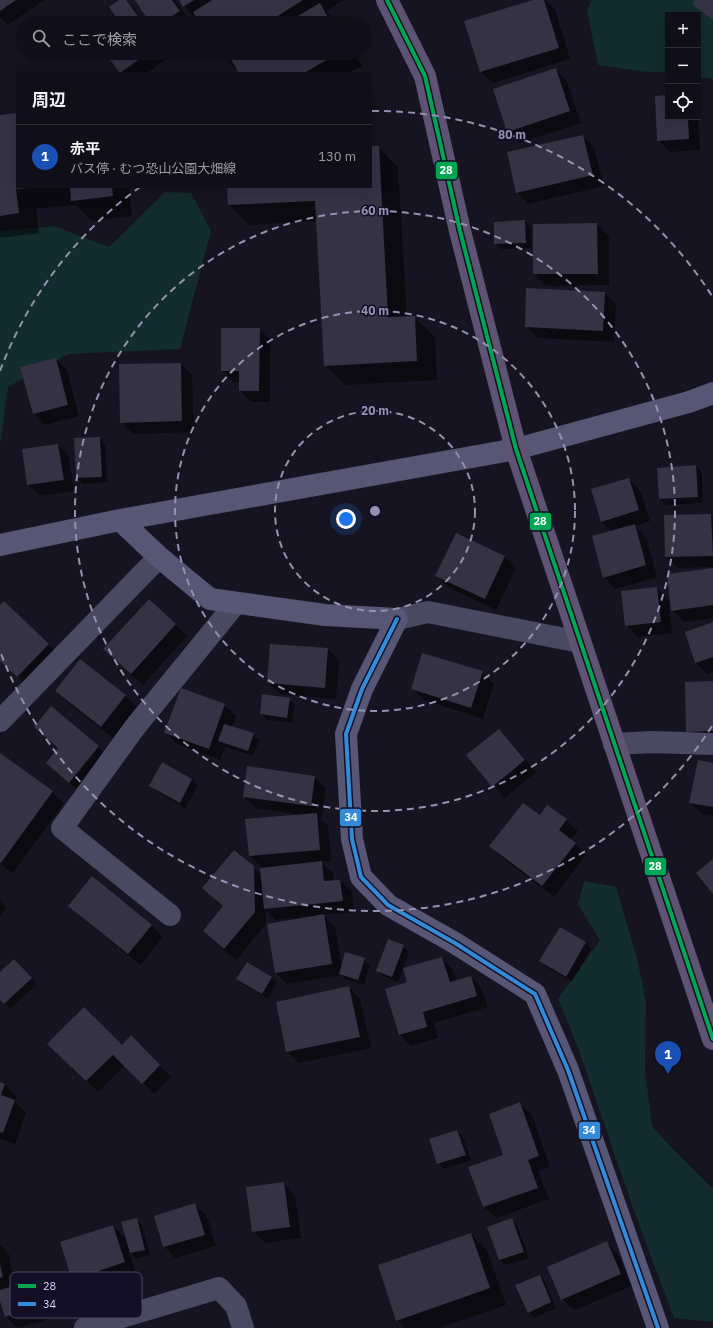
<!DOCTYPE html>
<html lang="ja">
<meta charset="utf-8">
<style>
:root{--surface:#100f19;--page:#191822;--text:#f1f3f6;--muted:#9c9ca2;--line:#302f38;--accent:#d93025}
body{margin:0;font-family:"IBM Plex Sans","Noto Sans JP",sans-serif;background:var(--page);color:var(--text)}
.controls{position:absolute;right:12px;top:12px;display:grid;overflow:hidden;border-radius:0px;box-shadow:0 4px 16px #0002}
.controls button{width:36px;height:36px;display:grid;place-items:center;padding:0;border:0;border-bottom:1px solid var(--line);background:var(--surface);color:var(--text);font:20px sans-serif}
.you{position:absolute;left:346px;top:519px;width:14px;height:14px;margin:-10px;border:3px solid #fff;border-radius:50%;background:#1a73e8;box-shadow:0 0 0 6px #1a73e833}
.badge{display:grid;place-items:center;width:26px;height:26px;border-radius:50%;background:var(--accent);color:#fff;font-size:13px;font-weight:700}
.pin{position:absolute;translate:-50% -33px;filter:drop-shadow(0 1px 2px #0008)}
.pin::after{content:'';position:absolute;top:21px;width:14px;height:12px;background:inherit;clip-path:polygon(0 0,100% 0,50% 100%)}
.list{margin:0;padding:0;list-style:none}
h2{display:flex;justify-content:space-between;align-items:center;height:52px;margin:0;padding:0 16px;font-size:17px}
h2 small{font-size:13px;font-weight:400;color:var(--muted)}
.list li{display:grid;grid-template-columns:26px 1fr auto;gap:12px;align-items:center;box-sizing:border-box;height:64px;padding:0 16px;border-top:1px solid var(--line)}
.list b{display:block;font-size:15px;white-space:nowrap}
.list p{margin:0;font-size:13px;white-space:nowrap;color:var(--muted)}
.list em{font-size:13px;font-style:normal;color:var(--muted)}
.icon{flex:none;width:22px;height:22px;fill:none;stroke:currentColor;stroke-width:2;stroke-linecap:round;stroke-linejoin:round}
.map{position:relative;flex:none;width:713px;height:1328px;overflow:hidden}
.search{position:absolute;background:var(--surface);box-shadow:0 4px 16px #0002;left:16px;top:16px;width:356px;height:44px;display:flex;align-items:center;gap:10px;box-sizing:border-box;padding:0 14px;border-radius:22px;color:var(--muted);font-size:15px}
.panel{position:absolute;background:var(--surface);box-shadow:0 4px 16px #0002;left:16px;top:72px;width:356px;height:116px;border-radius:0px}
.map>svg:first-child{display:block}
.green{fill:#132c2d}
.shadow{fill:#0007}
.building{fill:#343243}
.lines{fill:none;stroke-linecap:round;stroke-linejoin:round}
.street{stroke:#4a4962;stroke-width:22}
.secondary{stroke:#575674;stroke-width:22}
.primary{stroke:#5e5373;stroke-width:22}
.bus-1-casing{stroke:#130f26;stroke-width:7}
.bus-2-casing{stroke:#130f26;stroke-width:7}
.bus-1{stroke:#00a651;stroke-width:4}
.bus-2{stroke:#338bd7;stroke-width:4}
.ring{fill:none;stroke:#9591b1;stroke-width:2;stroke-dasharray:7 5}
.key{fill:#130f26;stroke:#4e4a67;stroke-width:1}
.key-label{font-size:11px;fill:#d9d4ff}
.centre{fill:#9591b1;stroke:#130f26;stroke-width:2}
.ring-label{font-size:12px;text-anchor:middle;font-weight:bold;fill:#9591b1;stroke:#130f26;stroke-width:3;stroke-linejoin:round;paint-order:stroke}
.line-badge{stroke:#130f26;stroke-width:1.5}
.badge-label{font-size:11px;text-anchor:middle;font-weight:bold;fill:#fff}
</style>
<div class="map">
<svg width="713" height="1328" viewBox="0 0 713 1328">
<rect width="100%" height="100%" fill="#161421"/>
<!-- green -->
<path class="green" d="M592,0h121v79l-15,-2v-62h-30v57h-22l-48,-7 -11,-55z
M165,192l26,1 20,38 -31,118 -112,5 -60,33 -8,59v-215l54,-5 55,21z
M584,881l32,6 21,71 9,44 -1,69 7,55 18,20 43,43v133l-39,-4 -40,-107 -57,-166 -19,-46 42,-59 -22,-36z"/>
<!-- shadow -->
<path class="shadow" d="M0,0h44l-36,25 -8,-8z
M121,0h5l9,10 10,13h-29l4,-3z
M136,0h39l16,23h-39z
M180,0h164l-18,11 11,12h-136l-4,-6 -2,1 -11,-12z
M536,0h9l10,9 15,50 -77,24 -12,-11 -15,-50z
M107,53h59l3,4 -22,16h-26z
M220,53h134l8,13 -13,7h-109l-3,-5 -1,1z
M556,70l11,11 14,42 -62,20 -11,-12z
M668,96v21h30v-6l2,39 -30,2 -12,-12z
M17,114v73h112l3,29 -40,5 -16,-16 -40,4 3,24 -39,5v-122z
M583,136l11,11 10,39 -76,18 -11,-12z
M371,147h7l20,20 9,150h7l21,20 2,43 -92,5 -20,-20 -8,-144 -68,4 -20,-20 -1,-18h143z
M525,221l5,6 2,21 -31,1 -6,-6z
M597,224l12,12v49l-63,1 -12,-12v-49z
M604,293l12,11 -2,38 -77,-4 -11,-12z
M259,329l12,11 -1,62h-19l-11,-12v-8h-7l-11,-12z
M55,359l12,11 12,46 -34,9 -12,-12z
M181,364l11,11 2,57 -61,2 -12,-12z
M100,438l5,6 2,38 -24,2 -6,-6z
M58,445l11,11 5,35 -34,5 -12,-12z
M696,466l6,6 1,31 -37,2 -6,-6z
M629,479l11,11 10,31 -15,5 11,11 11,40 -42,12 -11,-12 8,-45 -10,-10z
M711,515l2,2v50l-35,1 -12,-11z
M456,534l49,23 11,11 -20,42 -48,-23 -11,-11z
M713,569v49l-29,4 -12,-12z
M657,588l12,12 3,33 -34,4 -12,-12z
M4,602l56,54 -30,32 -30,-28v-54z
M713,623v49l-6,2 -11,-11z
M175,624l12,12 -44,49 -27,-24z
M328,649l11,12 -3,38 -57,-5 -11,-12z
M482,672l12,12 -11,35 -59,-19 -12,-12z
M713,682v61h-14l-12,-11z
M56,691l69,5 12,11 -24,31 -45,-35z
M289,699l6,6 -3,18 -25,-3 -6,-6z
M224,705l12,11 -4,11 21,7 6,6 -6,16 -28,-9 -5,13 -43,-16 -11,-11z
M51,708l47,39 12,12 -29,34 -34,-30 12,-14 -24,-22z
M499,730l11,11 26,31 -31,26 -12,-12 -26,-31z
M0,754l52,38 12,11 -51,70 -13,-9z
M163,763l29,16 6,6 -13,23 -29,-17 -5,-5z
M713,765v51l-11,-2 -12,-12z
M314,777l12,11 -4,29h-3l9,9 3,35 -10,1 12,11 1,8h6l12,11 2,20 -31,3 12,12 7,41 22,-9 6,6 -6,20 -18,-5 -5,-5 -54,9 -11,-11 18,-55 -18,2 -10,-10v14l-30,36 -21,-17 -11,-12 20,-24 -21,-19 50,-21 8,8 1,-7 -12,-13 51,-40 -45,-7 -12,-11z
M540,816l26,4 12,11 -7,9 15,15 -32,42 -52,-39 -11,-12z
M0,900l7,7 -7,10z
M69,906l82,19 12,12 -23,28 -59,-48z
M560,928l26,15 5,6 -19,33 -26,-15 -5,-6z
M403,946l6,6 -11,30 -15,-6 -5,-5z
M442,958l11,12 4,11 14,-4 11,12 6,18 -54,16 4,15 -27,8 -11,-11 9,-52z
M14,961l23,23 -27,25 -10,-11v-25z
M238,978h33l6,5 -9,16 -25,-15z
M349,987l11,12 11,49 -72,15 -12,-11 -10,-49z
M131,1037l40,40 -17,17 -29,-29 -27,27 -49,-48 73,2z
M0,1083l5,1 11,12 -1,5 11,12 -11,31 -15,-5z
M520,1104l12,11 18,52 -12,4 11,28 -53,19 -12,-11 -14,-40 35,-12z
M457,1131l6,6 8,23 -28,9 -5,-6z
M283,1183l12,12 6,43 -36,5 -12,-12z
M195,1205l12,11 9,30 -41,12 -11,-12z
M136,1219l6,6 8,30 -14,4 -7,-8 7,22 -51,18 -12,-12 40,-53 14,14z
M511,1220l6,5 12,33 -24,7 -6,-5z
M471,1234l16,16 19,55 -68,23h-33l-8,-8z
M606,1242l12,12 14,32 -58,24 -12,-11z
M0,1245l9,9 5,33 26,-8 12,12 7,25 -41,12 -12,-11 -6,-20z
M539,1276l6,5 11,27 -22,10 -6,-6z"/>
<!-- building -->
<path class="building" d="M0,0h16l-16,11z
M119,0h7l17,23h-29l4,-3 -9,-13z
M135,0h37l8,11 -18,12h-12z
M179,0h15l-11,7z
M212,0h91l-36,23h-67l-7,-11z
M533,0h11l15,48 -79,24 -16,-51z
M695,0h18v20l-21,-16z
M320,3l11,20h-45z
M105,53h43l-28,20z
M234,53h105l-35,20h-65l-10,-17z
M556,68l14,43 -63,21 -14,-43z
M668,95v22h20l1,22 -32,2 -2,-45z
M17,113v74l12,1 -13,1 3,24 -19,3v-101z
M583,135l10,40 -77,18 -9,-41z
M371,146h8l9,171 27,-1 2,45 -93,5 -9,-165 -87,4 -1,-18h144z
M70,187h42l1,9 -42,5z
M525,220l1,23 -32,1v-22z
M597,223l1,51h-65v-50z
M526,288l79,4 -2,39 -78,-4z
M221,328h39l-1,63h-20v-20h-18z
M56,358l12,47 -35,9 -13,-47z
M181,363l1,58 -62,2 -1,-59z
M100,437l2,40 -26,1 -2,-40z
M58,444l6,36 -37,5 -5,-36z
M696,465l2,32 -39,2 -2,-31z
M629,478l10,32 -38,12 -10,-33z
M711,514l2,42 -48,1 -1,-42z
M635,524l11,41 -43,13 -11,-42z
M456,533l49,23 -20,43 -50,-23z
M713,568v37l-42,6 -4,-37z
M657,587l4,35 -36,4 -4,-35z
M149,599l27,25 -45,50 -28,-25z
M4,601l45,43 -32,33 -17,-16v-56z
M713,622v35l-18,6 -10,-31z
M270,644l58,4 -3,40 -58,-5z
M422,653l61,18 -12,37 -60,-19z
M80,659l46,36 -25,32 -46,-36z
M713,681v50l-27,1 -1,-50z
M181,688l44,16 -16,45 -45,-16z
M262,694l28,4 -3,20 -27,-4z
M51,706l48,40 -30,37 -23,-20 12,-15 -24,-21z
M224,724l30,9 -6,18 -30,-10z
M499,729l26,31 -33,27 -26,-32z
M0,753l53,38 -52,72 -1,-1z
M698,760l15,3v44l-24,-4z
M162,762l30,17 -12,24 -31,-17z
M247,766l68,10 -4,30 -68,-9z
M523,803l17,12 7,-10 20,14 -8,11 17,13 -34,43 -53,-40z
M317,813l3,37 -71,6 -4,-37z
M234,850l20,16 1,46 -31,37 -21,-18 20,-25 -21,-18z
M713,859v35l-17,-21z
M322,861l2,20 16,-1 3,21 -79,8 -4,-41z
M92,876l60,49 -24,29 -60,-48z
M324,914l8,50 -57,9 -8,-49z
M560,927l26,15 -20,35 -27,-16z
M388,939l16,6 -12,32 -16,-6z
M345,952l20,6 -7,22 -19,-6z
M442,957l8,25 21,-6 6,20 -54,16 4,15 -28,8 -14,-46 22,-7 -4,-14z
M14,959l18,19 -28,26 -4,-4v-28z
M247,962l25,15 -10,17 -26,-15z
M349,986l11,51 -74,15 -10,-50z
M84,1007l38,38 9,-10 29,30 -18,19 -29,-29 -27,26 -39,-37z
M0,1082l5,2 -4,11 14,5 -12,33 -3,-1z
M520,1102l19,54 -11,4 10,28 -55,19 -15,-40 35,-12 -14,-41z
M457,1130l9,25 -29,9 -8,-25z
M284,1182l6,45 -38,5 -6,-45z
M195,1203l10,32 -42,12 -9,-31z
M137,1218l8,32 -15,3 -9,-31z
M512,1218l12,34 -25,8 -12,-33z
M113,1225l12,37 -53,18 -12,-38z
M471,1233l19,55 -94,33 -18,-56z
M607,1241l14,33 -60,26 -14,-33z
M0,1264l3,13 -3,1z
M540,1275l11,27 -23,11 -13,-28z
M40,1278l8,27 -43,12 -5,-16v-11z"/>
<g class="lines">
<!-- street -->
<path class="street" d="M397,619l31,-7 152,30
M0,721l159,-164
M614,744l38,-2 61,2
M170,915l-108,-87 73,-101 101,-124
M85,1328l134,-40 17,18 7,22"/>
<!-- secondary -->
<path class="secondary" d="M120,520l39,37 51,42 115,16 72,4 -35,70 -16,45 6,105 9,38 27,28 67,38 80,51 33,76 90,258
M0,545l120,-25 396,-71 173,-47 24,-9"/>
<!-- primary -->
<path class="primary" d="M387,0l38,76 35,155 56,218 197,590"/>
<defs>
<path id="bus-1" d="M387,0l38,76 35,155 56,218 197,590"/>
<path id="bus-2" d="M397,619l-35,70 -16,45 6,105 9,38 27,28 67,38 80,51 33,76 90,258"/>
</defs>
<!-- bus-1 casing -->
<use href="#bus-1" class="bus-1-casing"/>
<!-- bus-2 casing -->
<use href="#bus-2" class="bus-2-casing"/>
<!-- bus-1 -->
<use href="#bus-1" class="bus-1"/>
<!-- bus-2 -->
<use href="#bus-2" class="bus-2"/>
</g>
<!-- distance rings -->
<g class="ring">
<circle cx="375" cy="511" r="100"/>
<circle cx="375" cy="511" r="200"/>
<circle cx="375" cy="511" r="300"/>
<path d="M712 726A400 400 0 0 1 0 651M0 371A400 400 0 0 1 140 187M372 111A400 400 0 0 1 712 296"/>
</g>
<!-- legend -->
<rect x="10" y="1272" width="132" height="46" rx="6" class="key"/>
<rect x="18" y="1284" width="18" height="4" fill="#00a651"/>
<rect x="18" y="1302" width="18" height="4" fill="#338bd7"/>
<g class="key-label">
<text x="43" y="1290">28</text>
<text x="43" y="1308">34</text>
</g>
<circle cx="375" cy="511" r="6" class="centre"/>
<g class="ring-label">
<text x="512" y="139">80 m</text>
<text x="375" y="215">60 m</text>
<text x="375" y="315">40 m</text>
<text x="375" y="415">20 m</text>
</g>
<g class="line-badge">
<rect x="435" y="161" width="23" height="19" rx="4" fill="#00a651"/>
<rect x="529" y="512" width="23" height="19" rx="4" fill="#00a651"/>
<rect x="339" y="808" width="23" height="19" rx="4" fill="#338bd7"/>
<rect x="644" y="857" width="23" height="19" rx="4" fill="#00a651"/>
<rect x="578" y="1121" width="23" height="19" rx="4" fill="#338bd7"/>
</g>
<g class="badge-label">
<text x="446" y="174">28</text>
<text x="540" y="525">28</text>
<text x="351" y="821">34</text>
<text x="655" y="870">28</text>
<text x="589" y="1134">34</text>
</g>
</svg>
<div class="controls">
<button>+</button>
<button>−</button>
<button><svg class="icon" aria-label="locate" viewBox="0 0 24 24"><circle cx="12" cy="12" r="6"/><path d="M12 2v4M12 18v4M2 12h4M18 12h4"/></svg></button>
</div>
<div class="you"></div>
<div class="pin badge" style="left:668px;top:1074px;background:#1a4fb4">1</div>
<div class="search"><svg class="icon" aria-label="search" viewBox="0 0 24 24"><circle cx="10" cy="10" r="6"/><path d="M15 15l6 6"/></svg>ここで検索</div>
<section class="panel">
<h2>周辺<small></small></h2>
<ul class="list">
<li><span class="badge" style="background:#1a4fb4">1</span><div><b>赤平</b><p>バス停 · むつ恐山公園大畑線</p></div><em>130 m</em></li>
</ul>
</section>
</div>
